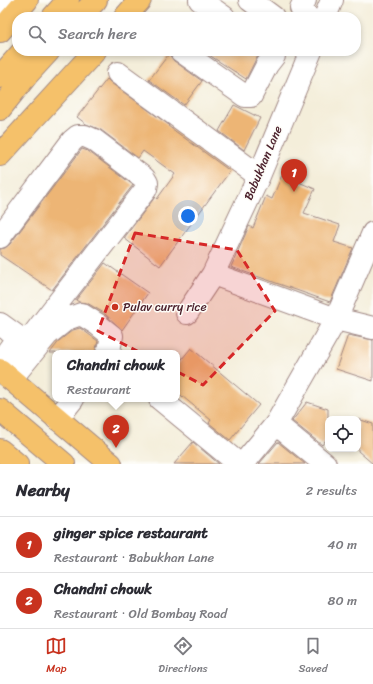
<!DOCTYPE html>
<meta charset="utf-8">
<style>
:root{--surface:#fff;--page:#f2f2f3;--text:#2b2b33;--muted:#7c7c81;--line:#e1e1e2;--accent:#c8321e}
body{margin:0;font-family:Sriracha,sans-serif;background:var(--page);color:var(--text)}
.controls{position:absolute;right:12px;bottom:12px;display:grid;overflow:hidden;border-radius:8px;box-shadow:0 2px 6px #0003}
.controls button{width:36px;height:36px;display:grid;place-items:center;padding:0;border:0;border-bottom:1px solid var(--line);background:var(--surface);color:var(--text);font:20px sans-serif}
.you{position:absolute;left:188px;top:216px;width:14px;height:14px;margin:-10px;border:3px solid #fff;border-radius:50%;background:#1a73e8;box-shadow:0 0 0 6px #1a73e833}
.badge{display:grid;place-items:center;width:26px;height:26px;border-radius:50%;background:var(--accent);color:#fff;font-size:13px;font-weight:700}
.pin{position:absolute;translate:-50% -33px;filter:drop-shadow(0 1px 2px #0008)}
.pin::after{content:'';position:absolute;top:21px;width:14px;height:12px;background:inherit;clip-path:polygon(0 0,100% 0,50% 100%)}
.popup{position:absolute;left:52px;top:350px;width:128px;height:52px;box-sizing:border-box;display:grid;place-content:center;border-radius:8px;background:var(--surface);filter:drop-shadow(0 1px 3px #0005);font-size:13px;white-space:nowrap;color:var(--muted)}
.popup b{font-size:15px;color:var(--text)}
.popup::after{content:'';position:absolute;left:50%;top:100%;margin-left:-8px;border:8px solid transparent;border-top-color:var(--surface)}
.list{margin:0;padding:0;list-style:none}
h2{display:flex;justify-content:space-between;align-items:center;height:52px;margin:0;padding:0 16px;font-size:17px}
h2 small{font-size:13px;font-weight:400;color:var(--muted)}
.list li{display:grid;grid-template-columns:26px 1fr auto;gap:12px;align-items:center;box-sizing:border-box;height:56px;padding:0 16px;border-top:1px solid var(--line)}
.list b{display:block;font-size:15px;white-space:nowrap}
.list p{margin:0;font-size:13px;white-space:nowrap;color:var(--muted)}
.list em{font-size:13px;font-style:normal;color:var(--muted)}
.icon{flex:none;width:22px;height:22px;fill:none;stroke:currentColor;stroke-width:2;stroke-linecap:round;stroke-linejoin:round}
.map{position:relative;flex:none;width:373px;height:464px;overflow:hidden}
.search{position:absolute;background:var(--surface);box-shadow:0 2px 6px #0003;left:12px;right:12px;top:12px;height:44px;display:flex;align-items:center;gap:10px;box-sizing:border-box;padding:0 14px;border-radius:16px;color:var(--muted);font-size:15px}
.sheet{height:164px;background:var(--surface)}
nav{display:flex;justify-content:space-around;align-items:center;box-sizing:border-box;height:56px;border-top:1px solid var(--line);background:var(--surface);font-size:11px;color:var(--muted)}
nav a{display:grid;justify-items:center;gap:2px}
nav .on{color:var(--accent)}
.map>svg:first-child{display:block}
.building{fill:#edb574}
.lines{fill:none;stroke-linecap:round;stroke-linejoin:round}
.minor-casing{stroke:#9f8682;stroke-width:24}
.major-casing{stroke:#9f8682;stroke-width:24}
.highway-casing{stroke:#9f8682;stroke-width:24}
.minor{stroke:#fff;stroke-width:22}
.major{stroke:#f5c16b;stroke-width:22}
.highway{stroke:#f5c16b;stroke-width:22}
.marked{fill:#d62828;fill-opacity:0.2;stroke:#d62828;stroke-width:3;stroke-dasharray:8 5;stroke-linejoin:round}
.poi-dot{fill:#c8321e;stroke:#fdfcf7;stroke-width:1.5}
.labels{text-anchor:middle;stroke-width:3;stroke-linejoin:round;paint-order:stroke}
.street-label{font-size:12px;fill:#4a1f2b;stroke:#fdfcf7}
.poi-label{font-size:12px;fill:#4a1f2b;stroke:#fdfcf7;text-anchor:start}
</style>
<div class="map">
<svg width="373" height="464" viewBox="0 0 373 464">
<rect width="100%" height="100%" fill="#fdfcf7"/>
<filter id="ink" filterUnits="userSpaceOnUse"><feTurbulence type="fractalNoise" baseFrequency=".025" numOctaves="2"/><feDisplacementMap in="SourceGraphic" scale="8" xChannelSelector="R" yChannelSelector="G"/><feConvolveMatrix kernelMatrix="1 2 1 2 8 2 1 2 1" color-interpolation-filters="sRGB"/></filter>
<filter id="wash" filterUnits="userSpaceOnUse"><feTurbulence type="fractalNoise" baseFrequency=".012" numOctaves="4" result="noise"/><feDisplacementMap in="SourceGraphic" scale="16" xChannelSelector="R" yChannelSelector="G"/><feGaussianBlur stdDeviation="0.9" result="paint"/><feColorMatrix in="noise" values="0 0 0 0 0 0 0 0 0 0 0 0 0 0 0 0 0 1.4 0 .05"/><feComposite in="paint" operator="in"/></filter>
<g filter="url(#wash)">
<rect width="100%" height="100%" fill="#f4eeda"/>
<g id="blocks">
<!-- building -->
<path class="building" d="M203,51h59l-6,8 -10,20z
M169,54l5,7 28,20 -18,24 -35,-25z
M107,79l4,4 58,42 -1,1 62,45 -70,95 -36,-28 31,-41 2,2 18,-25 -32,-23 -5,7 -37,-28 -15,-6 -9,-7z
M234,105l26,13 -16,32 -25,-19z
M82,149l6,2 45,34 -81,105 -52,-35v-6l5,-1 5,-4z
M282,175l33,14 -11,24 36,12 -6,17 19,6 -23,54 -99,-35 18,-41 4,2 13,-32 6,3z
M105,263l43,30 -26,37 -18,-17 -17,-10 -8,-1 -3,-2z
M80,328l18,13 -3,12h-45l10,-13 13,-10z
M348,335l25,5v41l-37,-12z
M191,348l68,57 -29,35 -21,-17 2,-3 -34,-28v-27z
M307,402l21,7v28l-6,8 -30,-24z
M358,419l15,5v40l-15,-13z
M193,442l26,22h-45z
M278,442l27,22h-46z"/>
</g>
</g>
<g filter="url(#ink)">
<use href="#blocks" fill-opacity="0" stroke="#9f8682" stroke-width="1"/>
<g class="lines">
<defs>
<path id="minor" d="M200,0l24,17
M250,0l23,17
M305,0l-4,8 3,6 4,3
M0,8l7,-8
M325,17l7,-17
M181,51l64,45h6l16,-31 7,-9
M118,73l141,103
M0,237l72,-96 6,-5h7l9,4 50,38 3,5 -1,6 -113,146 -7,4 -8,-2
M213,274l46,-98 52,-125
M187,313l26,-39 123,45 37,9
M0,324l18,13 -18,25
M11,379l36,-44 20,-16 14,-5 16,10 15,12 -3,14 -2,3
M160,399l79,65
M57,419l16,-20
M276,424l49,40
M243,464l33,-40 60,-105 37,-86"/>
<path id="major" d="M125,17l15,-17
M0,31l27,-31
M0,155l95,-104
M0,370l111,94
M0,410l64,54
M0,450l17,14"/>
<path id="highway" d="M53,17l15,-17
M80,17l16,-17
M0,77l23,-26
M0,109l27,-34 22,-24"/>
</defs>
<!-- minor casing -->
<use href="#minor" class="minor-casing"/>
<!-- major casing -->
<use href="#major" class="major-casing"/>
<!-- highway casing -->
<use href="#highway" class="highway-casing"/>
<!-- minor -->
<use href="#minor" class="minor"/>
<!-- major -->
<use href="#major" class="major"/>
<!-- highway -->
<use href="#highway" class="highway"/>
</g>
</g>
<!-- marked area -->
<path class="marked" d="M135,233l102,17 38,61 -72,74 -105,-54z"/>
<!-- markers -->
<circle class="poi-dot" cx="115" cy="307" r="4"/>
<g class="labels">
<!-- street labels -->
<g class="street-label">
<text transform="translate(263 163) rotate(-67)" y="4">Babukhan Lane</text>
</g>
<!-- poi labels -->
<g class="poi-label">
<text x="123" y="311">Pulav curry rice</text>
</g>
</g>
</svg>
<div class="controls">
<button><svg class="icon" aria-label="locate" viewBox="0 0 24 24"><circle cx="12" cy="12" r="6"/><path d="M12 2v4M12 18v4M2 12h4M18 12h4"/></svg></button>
</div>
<div class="you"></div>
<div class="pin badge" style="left:294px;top:192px">1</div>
<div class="pin badge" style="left:116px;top:448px">2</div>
<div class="popup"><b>Chandni chowk</b>Restaurant</div>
<div class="search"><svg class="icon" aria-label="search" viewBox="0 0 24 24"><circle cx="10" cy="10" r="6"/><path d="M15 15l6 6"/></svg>Search here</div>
</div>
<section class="sheet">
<h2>Nearby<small>2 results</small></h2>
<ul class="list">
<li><span class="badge">1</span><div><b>ginger spice restaurant</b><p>Restaurant · Babukhan Lane</p></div><em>40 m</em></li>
<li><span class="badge">2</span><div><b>Chandni chowk</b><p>Restaurant · Old Bombay Road</p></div><em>80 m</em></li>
</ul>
</section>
<nav>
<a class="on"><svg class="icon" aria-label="map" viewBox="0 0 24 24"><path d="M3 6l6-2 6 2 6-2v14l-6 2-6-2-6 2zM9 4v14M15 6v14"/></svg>Map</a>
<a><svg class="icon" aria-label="directions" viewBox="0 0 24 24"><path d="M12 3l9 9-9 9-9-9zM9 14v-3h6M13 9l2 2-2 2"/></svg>Directions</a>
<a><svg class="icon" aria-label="saved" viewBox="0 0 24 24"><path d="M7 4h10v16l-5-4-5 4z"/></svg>Saved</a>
</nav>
